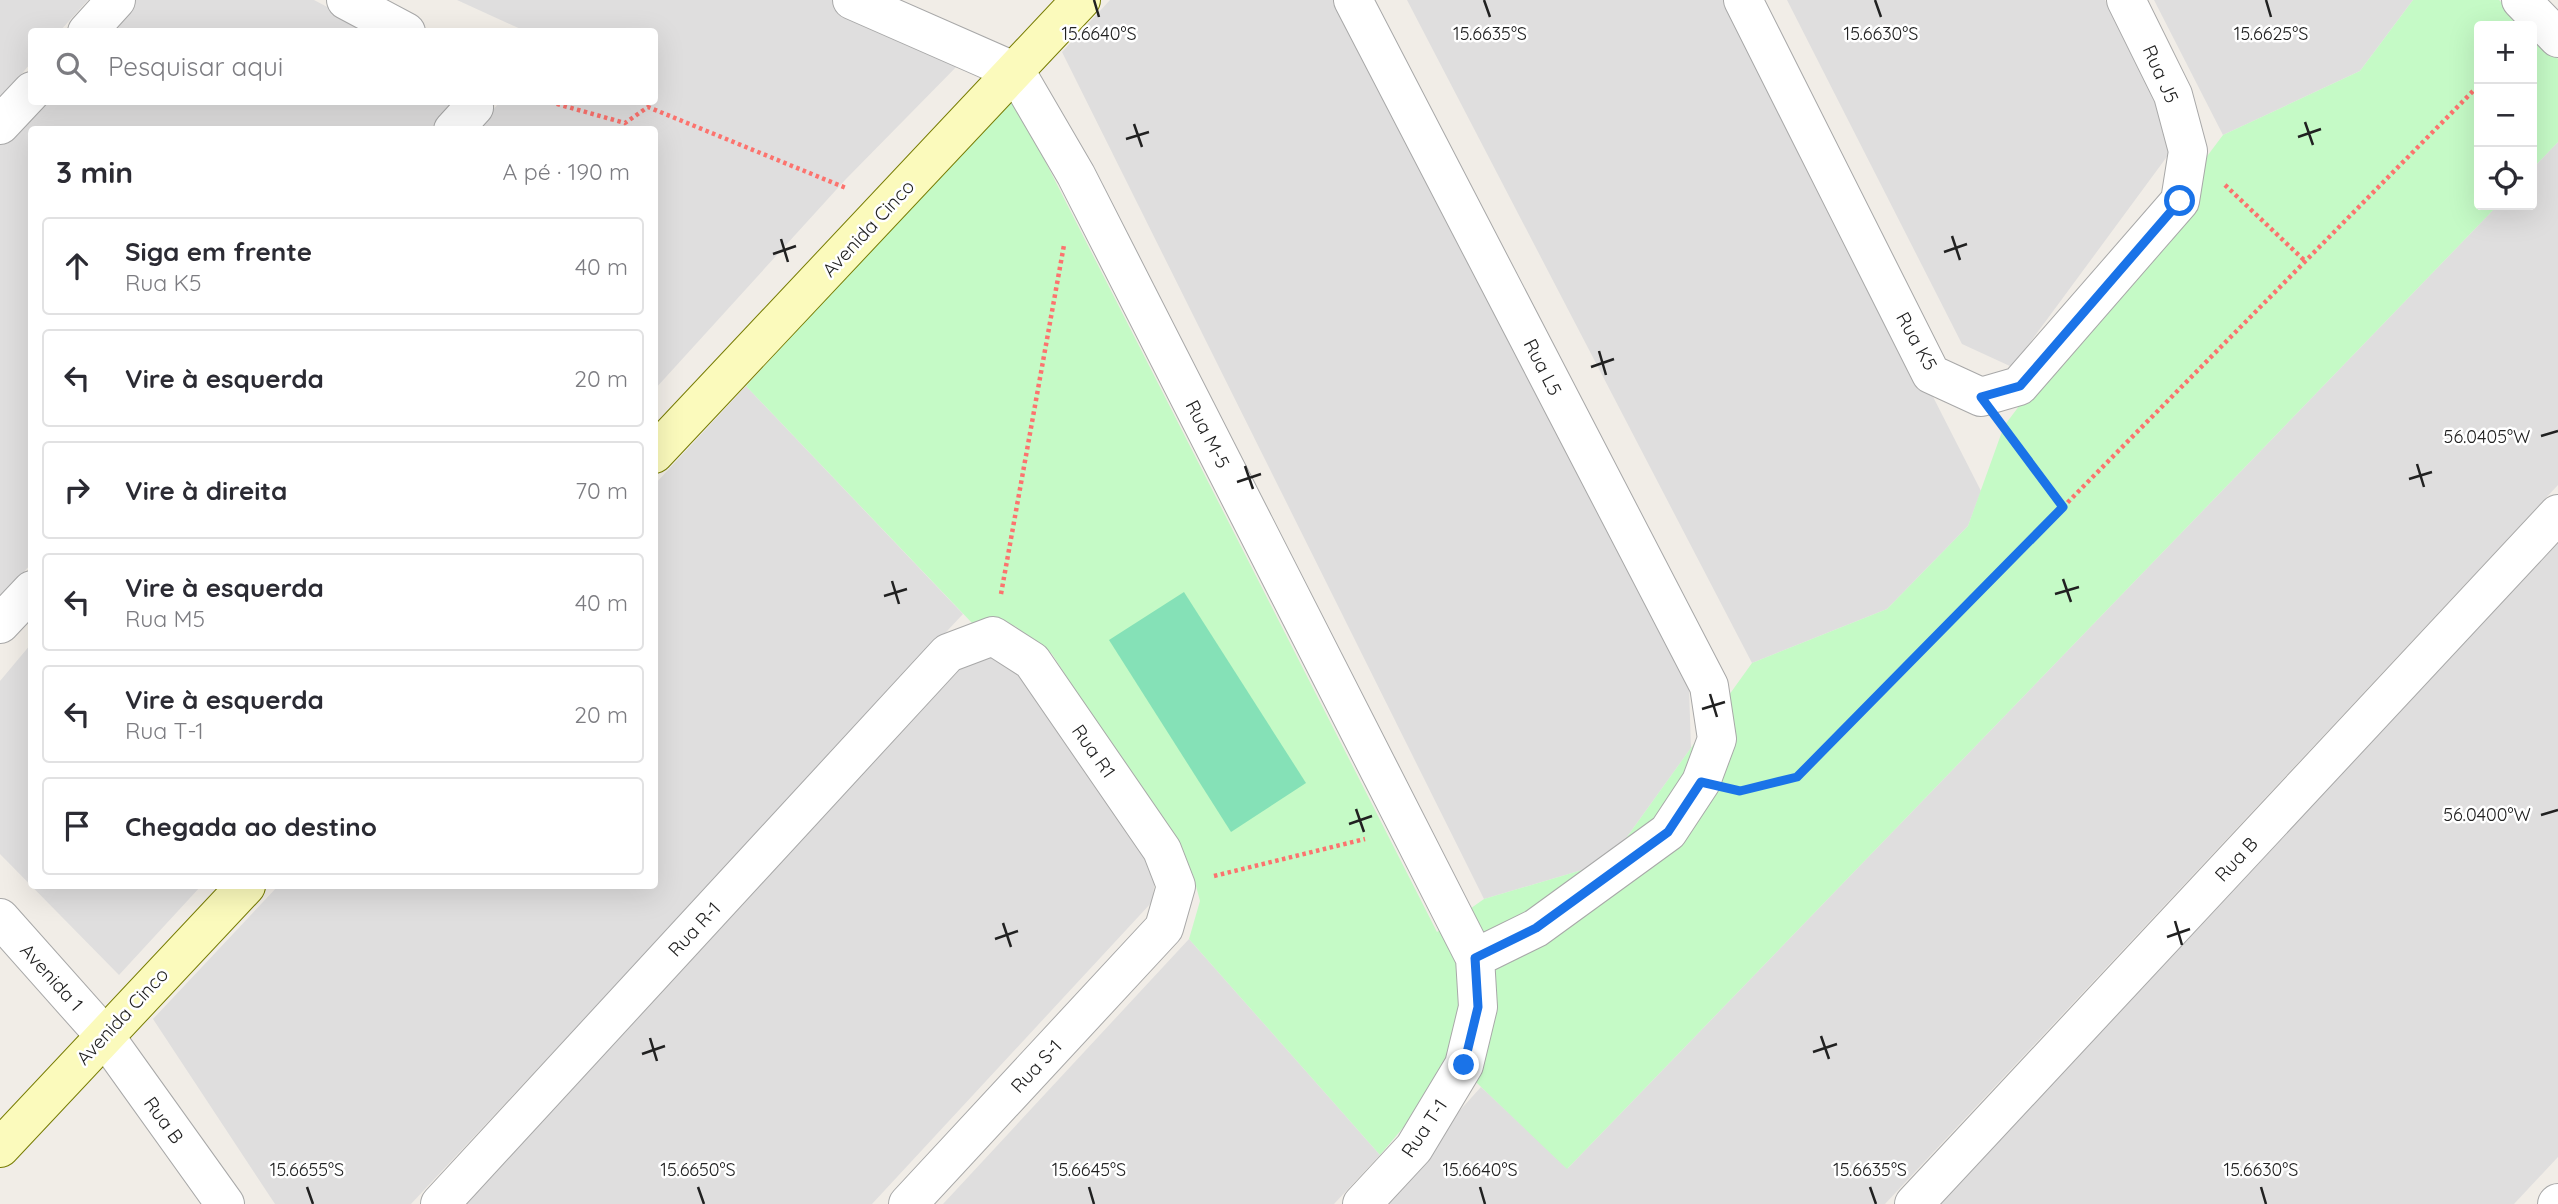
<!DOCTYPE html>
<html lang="pt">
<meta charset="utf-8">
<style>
:root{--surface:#fff;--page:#f7f7f7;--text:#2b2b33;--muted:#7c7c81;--line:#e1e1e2}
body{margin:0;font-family:Quicksand,sans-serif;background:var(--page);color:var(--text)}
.controls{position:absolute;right:21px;top:21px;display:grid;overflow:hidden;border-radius:7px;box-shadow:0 7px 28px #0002}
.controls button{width:63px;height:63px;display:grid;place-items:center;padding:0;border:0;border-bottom:2px solid var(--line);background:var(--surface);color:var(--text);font:35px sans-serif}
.stop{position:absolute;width:21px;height:21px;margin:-16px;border:5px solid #1a73e8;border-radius:50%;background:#fff}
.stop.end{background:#1a73e8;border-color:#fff;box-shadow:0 2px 7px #0008}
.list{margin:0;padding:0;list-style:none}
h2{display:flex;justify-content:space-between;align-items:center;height:91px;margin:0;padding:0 28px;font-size:30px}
h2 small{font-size:23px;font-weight:400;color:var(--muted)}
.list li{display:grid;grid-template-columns:46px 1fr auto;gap:21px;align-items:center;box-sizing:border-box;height:98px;margin:0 14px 14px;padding:0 14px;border:2px solid var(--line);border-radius:7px}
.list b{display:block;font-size:26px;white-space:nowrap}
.list p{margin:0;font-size:23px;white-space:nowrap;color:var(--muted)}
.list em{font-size:23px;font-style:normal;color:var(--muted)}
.icon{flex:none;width:38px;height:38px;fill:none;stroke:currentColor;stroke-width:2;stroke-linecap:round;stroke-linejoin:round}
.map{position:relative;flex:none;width:2558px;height:1204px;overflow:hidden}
.search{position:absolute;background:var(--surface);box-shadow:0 7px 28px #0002;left:28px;top:28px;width:630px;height:77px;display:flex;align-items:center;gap:18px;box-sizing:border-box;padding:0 24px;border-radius:7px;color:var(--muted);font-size:26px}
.panel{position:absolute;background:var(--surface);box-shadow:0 7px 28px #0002;left:28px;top:126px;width:630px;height:763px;border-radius:7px}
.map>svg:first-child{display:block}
.residential{fill:#dfdede}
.park{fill:#c5fac6}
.pitch{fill:#85e1b7}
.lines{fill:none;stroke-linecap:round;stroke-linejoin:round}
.street-casing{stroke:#a8a8a8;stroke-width:40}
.secondary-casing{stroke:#777c03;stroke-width:40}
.path{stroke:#fc736e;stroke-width:4.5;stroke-dasharray:3.5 3.5;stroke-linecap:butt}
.street{stroke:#fff;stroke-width:38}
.secondary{stroke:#fbfabc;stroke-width:38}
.route{stroke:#1a73e8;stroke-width:9}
.ticks{fill:none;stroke:#212121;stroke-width:2.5}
.labels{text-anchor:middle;stroke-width:5;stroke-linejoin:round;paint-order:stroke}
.street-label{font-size:19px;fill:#212121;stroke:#fff}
.ticks-label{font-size:18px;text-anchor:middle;fill:#212121;stroke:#fff;stroke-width:5;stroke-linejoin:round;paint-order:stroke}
</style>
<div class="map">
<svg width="2558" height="1204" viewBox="0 0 2558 1204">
<rect width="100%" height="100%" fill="#f1ede7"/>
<!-- residential -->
<path class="residential" d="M0,0h88l-28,31 -28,1 -1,31 -31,36z
M135,0h179l59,31 -268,1z
M457,0h376l132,58 -119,121 -191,210 -1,-259 -178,-1 24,-27h154v-70l-129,-1z
M1110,0h223l356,688 2,60 -82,114 -125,37 -422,-847z
M1407,0h324l250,491 -13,35 -81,83 -135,54z
M1787,0h318l72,143 -165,224 -50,-23z
M2154,0h259l-53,71 -137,64z
M40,102h415l-25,27 -398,1 -1,434 -31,34v-453z
M2558,142v343l-673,719h-510l106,-117 87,81 930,-963h34v-36z
M746,386l217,228 -552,590h-136l-122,-185 125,-133h376l1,-402z
M2558,540v617l-44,47h-574z
M31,644l1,242h169l-82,89 -119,-121v-173z
M992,653l28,13 136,207 -4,29 -280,302h-412l507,-547z
M1189,939l191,216 -46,49h-391z"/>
<!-- park -->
<path class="park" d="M2413,0h86l27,26h-47v179h19l-931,964 -110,-105 -77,91 -191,-216 11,-38 -7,-26 -141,-221 -37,-28 -43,-3 -226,-237 266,-290 425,836 47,-33 125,-37 143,-199 135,-54 81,-83 36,-100 219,-291 137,-64z
M2532,32l26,27v83l-26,27z"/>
<!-- pitch -->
<path class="pitch" d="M1184,592l122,191 -75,49 -122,-192z"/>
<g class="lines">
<defs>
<path id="street" d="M346,0l60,32
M852,0l164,72 60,103 399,783 3,49 -14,58 -50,83 -52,56
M1353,0l356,686 8,53 -16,43 -33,50 -132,96 -61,30
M1743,0l188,374 50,23 38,-11 161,-185 8,-50 -15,-56 -47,-95
M2521,0l37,38
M87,32l29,-32
M0,125l32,-34
M453,130l21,-23 -1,-5
M0,624l32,-34
M0,918l104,117 121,169
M440,1204l508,-551 45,-17 39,25 130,189 14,36 -12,42 -256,276
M1914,1204l644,-690
M2557,1204l1,-1"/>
<path id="secondary" d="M654,454l427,-454
M0,1148l246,-262"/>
</defs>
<!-- street casing -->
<use href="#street" class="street-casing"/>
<!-- secondary casing -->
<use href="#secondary" class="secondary-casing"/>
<!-- path -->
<path class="path" d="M550,102l75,21 23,-16 198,81
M2225,185l80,76
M2007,432l56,75
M1001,594l63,-349
M1743,790l54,-13 682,-692
M1214,876l151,-37"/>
<!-- street -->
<use href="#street" class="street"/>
<!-- secondary -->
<use href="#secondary" class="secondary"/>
</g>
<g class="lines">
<!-- route -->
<path class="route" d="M1464,1065l14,-58 -3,-49 61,-30 132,-96 33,-50 39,9 57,-14 266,-270 -82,-110 39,-11 160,-185"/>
</g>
<!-- ticks -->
<path class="ticks" d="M1094,0l5,17M1484,0l6,17M1875,0l6,17M2266,0l5,17M2305,122l8,23M1134,124l8,23M2298,137l23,-8M1126,139l23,-7M1952,236l8,24M781,239l7,23M1944,252l23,-8M773,254l23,-8M1599,351l7,24M1591,367l23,-8M2541,436l17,-5M2417,464l7,23M1245,466l8,23M2409,479l23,-7M1237,482l24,-8M2063,579l8,23M892,581l7,23M2055,594l24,-7M884,596l23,-7M1710,694l7,23M1702,709l23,-7M1356,809l8,23M2541,815l17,-5M1349,824l23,-8M2175,921l7,24M1003,923l8,24M2167,937l23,-8M995,939l23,-8M1821,1036l8,23M650,1038l7,23M1813,1052l24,-8M642,1054l23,-8M307,1187l6,17M698,1187l6,17M1089,1187l5,17M1480,1187l5,17M1870,1187l6,17M2261,1187l5,17"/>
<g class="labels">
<!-- street labels -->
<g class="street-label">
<text transform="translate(2161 74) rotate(66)" y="7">Rua J5</text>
<text transform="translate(868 228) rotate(-47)" y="7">Avenida Cinco</text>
<text transform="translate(1917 341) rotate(61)" y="7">Rua K5</text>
<text transform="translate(1543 367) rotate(63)" y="7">Rua L5</text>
<text transform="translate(1208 434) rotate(63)" y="7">Rua M-5</text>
<text transform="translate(1094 751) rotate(55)" y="7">Rua R1</text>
<text transform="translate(2236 859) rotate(-47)" y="7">Rua B</text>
<text transform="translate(694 929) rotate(-47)" y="7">Rua R-1</text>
<text transform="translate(52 977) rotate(48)" y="7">Avenida 1</text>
<text transform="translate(122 1016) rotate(-47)" y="7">Avenida Cinco</text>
<text transform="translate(1036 1066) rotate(-47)" y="7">Rua S-1</text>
<text transform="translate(164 1120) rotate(54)" y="7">Rua B</text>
<text transform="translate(1424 1128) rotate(-56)" y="7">Rua T-1</text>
</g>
</g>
<g class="ticks-label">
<text x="1099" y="40">15.6640°S</text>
<text x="1490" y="40">15.6635°S</text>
<text x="1881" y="40">15.6630°S</text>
<text x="2271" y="40">15.6625°S</text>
<text x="2487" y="443">56.0405°W</text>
<text x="2487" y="821">56.0400°W</text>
<text x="307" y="1176">15.6655°S</text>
<text x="698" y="1176">15.6650°S</text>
<text x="1089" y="1176">15.6645°S</text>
<text x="1480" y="1176">15.6640°S</text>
<text x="1870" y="1176">15.6635°S</text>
<text x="2261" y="1176">15.6630°S</text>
</g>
</svg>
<div class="controls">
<button>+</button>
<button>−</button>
<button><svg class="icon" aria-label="locate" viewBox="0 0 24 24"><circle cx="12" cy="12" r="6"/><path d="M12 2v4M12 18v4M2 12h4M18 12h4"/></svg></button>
</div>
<div class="stop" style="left:2180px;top:201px"></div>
<div class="stop end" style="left:1464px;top:1065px"></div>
<div class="search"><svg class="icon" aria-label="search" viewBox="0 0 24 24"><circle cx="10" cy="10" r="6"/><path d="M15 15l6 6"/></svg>Pesquisar aqui</div>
<section class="panel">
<h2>3 min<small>A pé · 190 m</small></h2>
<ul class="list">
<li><svg class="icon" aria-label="ahead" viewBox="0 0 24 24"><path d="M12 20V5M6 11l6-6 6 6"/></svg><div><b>Siga em frente</b><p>Rua K5</p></div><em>40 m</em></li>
<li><svg class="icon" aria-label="left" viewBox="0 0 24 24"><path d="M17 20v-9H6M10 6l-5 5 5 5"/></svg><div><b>Vire à esquerda</b></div><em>20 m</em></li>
<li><svg class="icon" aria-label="right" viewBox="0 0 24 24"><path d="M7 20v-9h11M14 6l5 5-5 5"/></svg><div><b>Vire à direita</b></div><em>70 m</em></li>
<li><svg class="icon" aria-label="left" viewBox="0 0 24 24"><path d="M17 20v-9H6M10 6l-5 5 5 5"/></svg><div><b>Vire à esquerda</b><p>Rua M5</p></div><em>40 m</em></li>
<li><svg class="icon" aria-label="left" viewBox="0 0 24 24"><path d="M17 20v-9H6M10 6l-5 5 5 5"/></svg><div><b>Vire à esquerda</b><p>Rua T-1</p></div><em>20 m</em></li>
<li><svg class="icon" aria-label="arrive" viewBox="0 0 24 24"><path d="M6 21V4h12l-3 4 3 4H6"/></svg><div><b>Chegada ao destino</b></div></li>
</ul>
</section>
</div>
